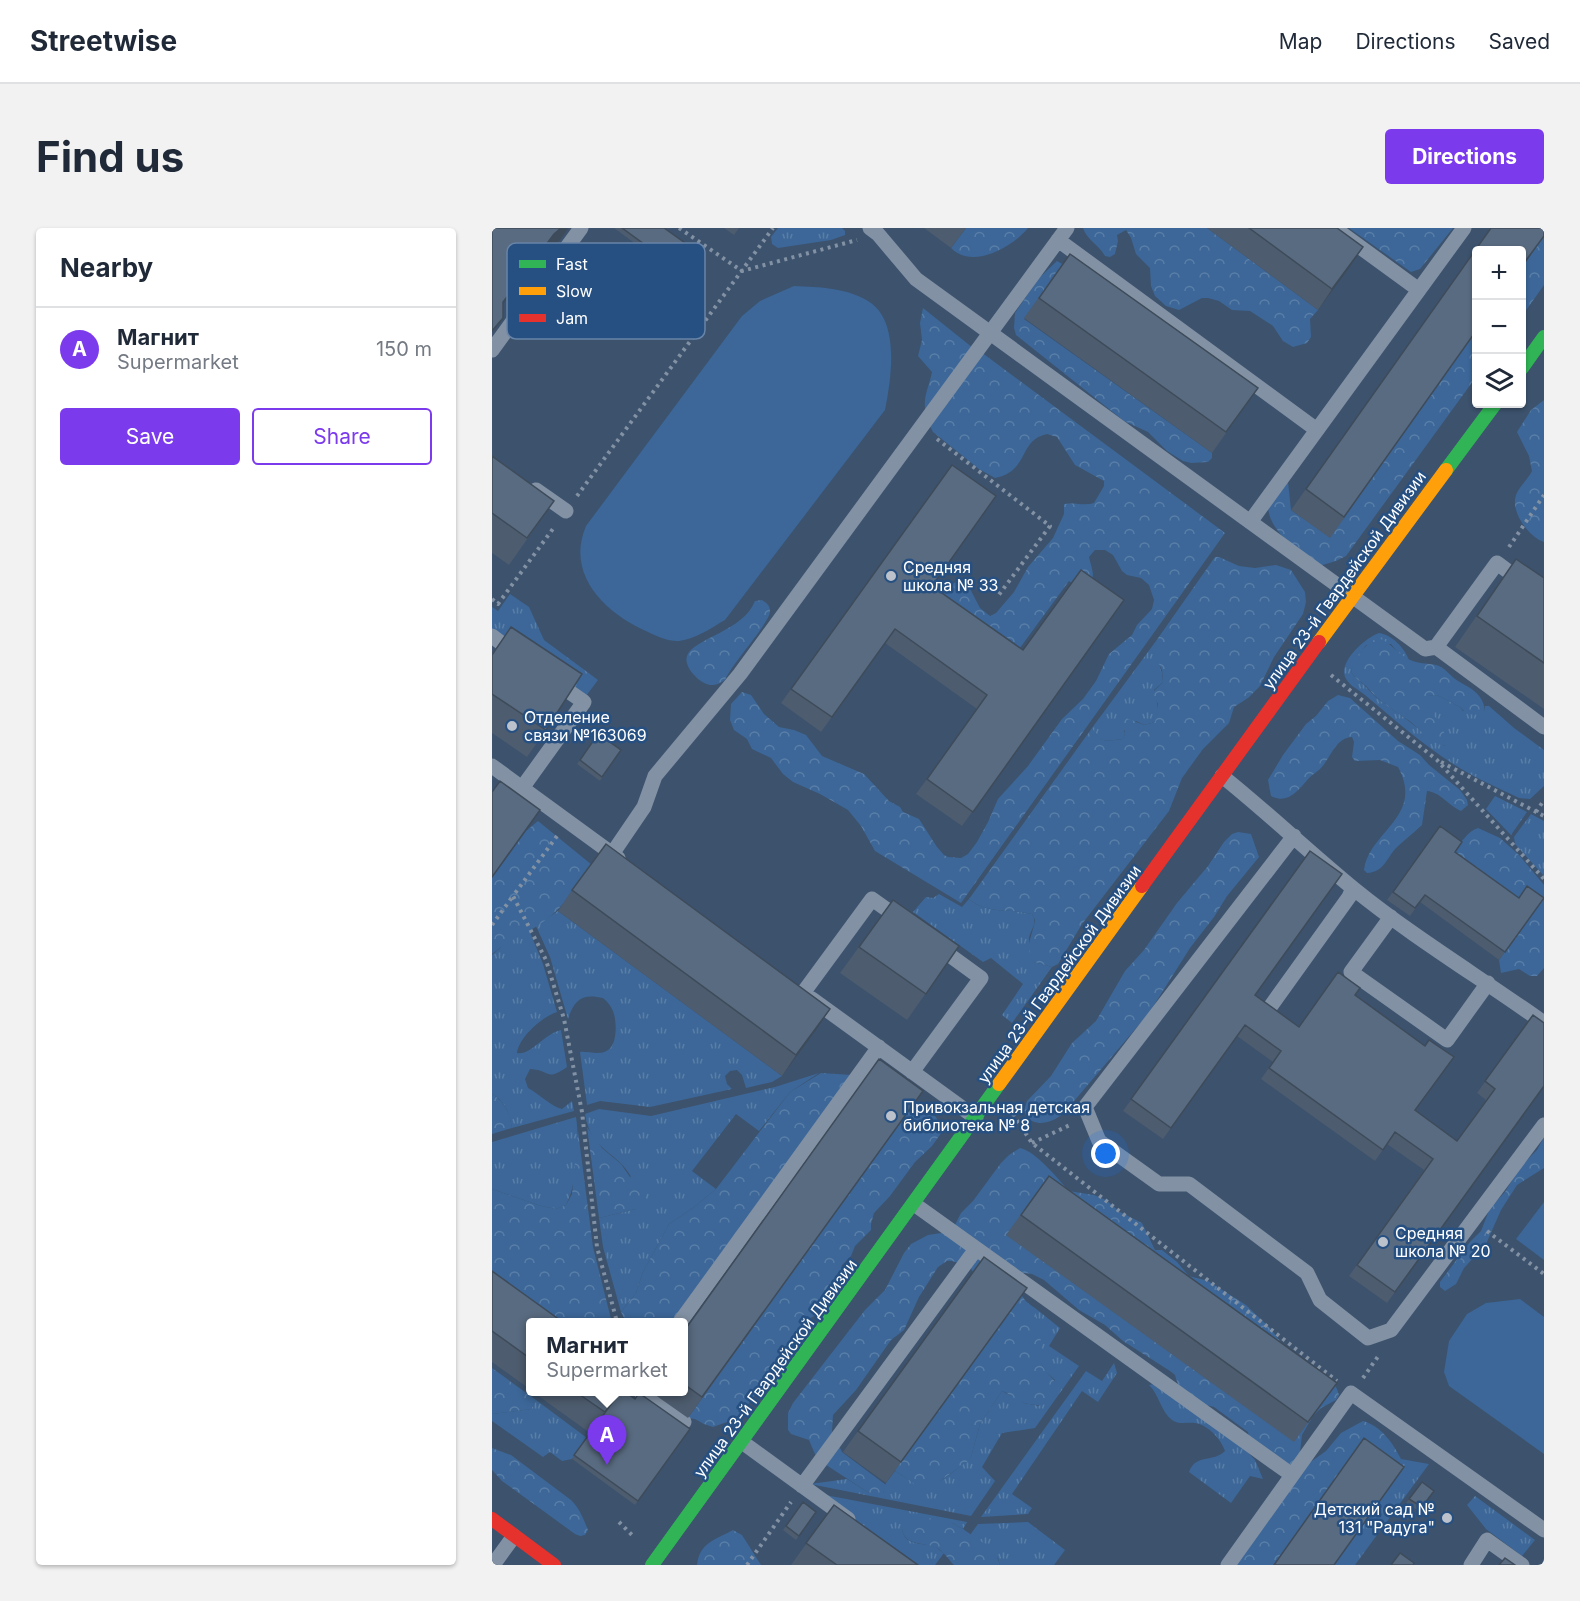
<!DOCTYPE html>
<meta charset="utf-8">
<style>
:root{--surface:#fff;--page:#f2f2f3;--text:#1f2937;--muted:#747a83;--line:#e0e1e3;--accent:#7c3aed}
body{margin:0;font-family:Inter,sans-serif;background:var(--page);color:var(--text)}
.controls{position:absolute;right:18px;top:18px;display:grid;overflow:hidden;border-radius:6px;box-shadow:0 2px 4px #0004}
.controls button{width:54px;height:54px;display:grid;place-items:center;padding:0;border:0;border-bottom:2px solid var(--line);background:var(--surface);color:var(--text);font:30px sans-serif}
.you{position:absolute;left:614px;top:926px;width:21px;height:21px;margin:-15px;border:4px solid #fff;border-radius:50%;background:#1a73e8;box-shadow:0 0 0 9px #1a73e833}
.badge{display:grid;place-items:center;width:39px;height:39px;border-radius:50%;background:var(--accent);color:#fff;font-size:20px;font-weight:700}
.pin{position:absolute;translate:-50% -50px;filter:drop-shadow(0 2px 3px #0008)}
.pin::after{content:'';position:absolute;top:32px;width:21px;height:18px;background:inherit;clip-path:polygon(0 0,100% 0,50% 100%)}
.popup{position:absolute;left:34px;top:1090px;width:162px;height:78px;box-sizing:border-box;display:grid;place-content:center;border-radius:6px;background:var(--surface);filter:drop-shadow(0 2px 4px #0005);font-size:20px;white-space:nowrap;color:var(--muted)}
.popup b{font-size:22px;color:var(--text)}
.popup::after{content:'';position:absolute;left:50%;top:100%;margin-left:-12px;border:12px solid transparent;border-top-color:var(--surface)}
.list{margin:0;padding:0;list-style:none}
h2{display:flex;justify-content:space-between;align-items:center;height:78px;margin:0;padding:0 24px;font-size:26px}
h2 small{font-size:20px;font-weight:400;color:var(--muted)}
.list li{display:grid;grid-template-columns:39px 1fr auto;gap:18px;align-items:center;box-sizing:border-box;height:84px;padding:0 24px;border-top:2px solid var(--line)}
.list b{display:block;font-size:22px;white-space:nowrap}
.list p{margin:0;font-size:20px;white-space:nowrap;color:var(--muted)}
.list em{font-size:20px;font-style:normal;color:var(--muted)}
.actions{display:flex;gap:12px;padding:18px 24px}
.actions a{flex:1;padding:14px 0;border:2px solid var(--accent);border-radius:6px;text-align:center;font-size:21px;color:var(--accent)}
.actions .main{background:var(--accent);color:#fff}
.icon{flex:none;width:33px;height:33px;fill:none;stroke:currentColor;stroke-width:2;stroke-linecap:round;stroke-linejoin:round}
.map{position:relative;flex:none;width:1052px;height:1337px;overflow:hidden;border-radius:6px}
header{display:flex;align-items:center;gap:36px;box-sizing:border-box;height:84px;padding:0 30px;background:var(--surface);border-bottom:2px solid var(--line)}
header strong{font-size:28px}
nav{display:flex;gap:33px;margin-inline-start:auto;font-size:21px}
.intro{display:flex;align-items:center;justify-content:space-between;box-sizing:border-box;height:144px;padding:0 36px}
h1{margin:0;font-size:42px}
.button{padding:15px 27px;border-radius:6px;background:var(--accent);color:#fff;font-size:21px;font-weight:700}
main{display:flex;gap:36px;padding:0 36px}
aside{flex:1;background:var(--surface);border-radius:6px;box-shadow:0 2px 4px #0004}
.map>svg:first-child{display:block}
.grass{fill:url(#grass-tufts)}
.forest{fill:url(#forest-crowns)}
.pitch{fill:#3c6798}
.lines{fill:none;stroke-linecap:round;stroke-linejoin:round}
.path{stroke:#8291a3;stroke-width:4;stroke-dasharray:3 4.5;stroke-linecap:butt}
.lane{stroke:#8291a3;stroke-width:15}
.fast{stroke:#30b455;stroke-width:14}
.slow{stroke:#ff9f0a;stroke-width:14}
.jam{stroke:#e5322d;stroke-width:14}
.wall{fill:#4d5c6e}
.shaded-wall{fill:#3e4b5a}
.building{fill:#596b80;stroke:#3e4b5a;stroke-width:1.5}
.poi-dot{fill:#bbc2cc;stroke:#275082;stroke-width:2}
.labels{text-anchor:middle;stroke-width:5;stroke-linejoin:round;paint-order:stroke}
.poi-label{font-size:16px;fill:#fff;stroke:#275082;text-anchor:start}
.street-label{font-size:16px;fill:#fff;stroke:#275082}
.key{fill:#275082;stroke:#6884a8;stroke-width:1.5}
.key-label{font-size:16px;fill:#fff}
</style>
<header>
<strong>Streetwise</strong>
<nav><a>Map</a><a>Directions</a><a>Saved</a></nav>
</header>
<div class="intro"><h1>Find us</h1><a class="button">Directions</a></div>
<main>
<aside>
<h2>Nearby<small></small></h2>
<ul class="list">
<li><span class="badge">A</span><div><b>Магнит</b><p>Supermarket</p></div><em>150 m</em></li>
</ul>
<div class="actions"><a class="main">Save</a><a>Share</a></div>
</aside>
<div class="map">
<svg width="1052" height="1337" viewBox="0 0 1052 1337">
<defs>
<pattern id="grass-tufts" width="24" height="20" patternUnits="userSpaceOnUse" patternTransform="scale(1.5)"><rect width="24" height="20" fill="#3c6798"/><path d="M3 7l-1-3M5 7V3M7 7l1-3M15 17l-1-3M17 17v-4M19 17l1-3" fill="none" stroke="#597ea7"/></pattern>
<pattern id="forest-crowns" width="20" height="18" patternUnits="userSpaceOnUse" patternTransform="scale(1.5)"><rect width="20" height="18" fill="#3c6798"/><path d="M2 6a3 3 0 1 1 6 0M12 15a3 3 0 1 1 6 0" fill="none" stroke="#597ea7"/></pattern>
</defs>
<rect width="100%" height="100%" fill="#3c526d"/>
<!-- grass -->
<path class="grass" d="M286,0h64l3,3v4l-14,5 -53,8 -6,-4 -1,-7z
M18,366l19,13 15,33 54,40 -12,16 -94,-66v-23l6,4z
M887,405c13,2 25,14 30,27l-10,-6 -8,-10 -25,1 -7,10 -8,16c5,10 9,9 15,16 14,16 28,22 44,35 12,9 21,19 35,24l-18,-39v-11l10,-1 23,12 3,4h22v-5h4l25,22 30,22v36l-14,13 -11,-1c-20,-10 -42,-19 -61,-31 -33,-20 -64,-48 -93,-72 -8,-7 -15,-8 -20,-18 -6,-16 20,-39 34,-44z
M664,413c-1,18 6,25 7,41l-9,8c3,12 6,21 1,32l-11,3 -8,-4 -12,9 1,4 -2,5c-17,2 -23,5 -31,-11z
M1003,568l32,16 -16,23 -25,-26z
M1039,586l13,7v55l-29,-32 -1,-7z
M447,666l23,13 7,-8c19,16 41,9 63,15 6,10 -1,14 -3,24 0,7 4,17 5,24l18,5 -40,56 -10,-8 21,-31 -32,-26 -8,4 -70,-50 13,-15 7,1z
M66,683l224,165 -10,6 -26,6 -4,-13 -5,-5 -7,1 -5,5 2,8 5,5 -82,18 -50,-6 -13,4 -7,-53c8,-1 20,4 28,-2 10,-6 9,-32 4,-41 -2,-4 -5,-8 -9,-11 -21,-5 -29,2 -35,21l-18,-62 -14,-31z
M37,702l14,34 14,48c-15,5 -38,25 -40,41 13,3 27,-19 44,-23l6,37c-21,15 -16,3 -37,2l-5,10 3,9c11,6 24,19 34,21l10,-8 2,10 -62,17c-3,-15 -6,-26 -20,-34v-139l14,-12z
M327,845l-29,19 -31,39 -23,-17 -44,57 24,18 -23,19 -24,16 -26,48 -7,21 -15,19 -18,-65 -4,-29 37,-9c-2,-10 -2,-25 -6,-34 -15,-25 -39,-24 -45,-61l14,-5 52,7 124,-29z
M84,889c4,24 1,67 -10,88l-10,4 -15,-3 -49,-17v-47z
M543,1080l25,20 -11,18 30,20 -44,62 -33,5 -20,34 13,14 -24,35 -161,-32 37,-5 22,14h14l3,-10 9,-12 21,13c8,-1 17,-1 24,-3 3,-1 29,-21 31,-24l9,-33 22,-33 22,12 15,3 16,-26 -10,-9 -4,-8 -1,-24 -5,-18z
M622,1135l3,10 -19,29 -16,-11 -70,103 20,14 -4,6 -47,3 105,-146 16,10z
M663,1156l90,65 10,11 8,19 -13,-3 -19,27 -42,-31c7,-19 24,-9 36,-21 -4,-12 -17,-26 -30,-28 -8,-1 -16,2 -23,-3 -11,-8 -13,-26 -23,-35z
M44,1172l51,38 -15,21 -10,2 -12,-9 -7,5 -51,-36v-7l39,-5z
M909,1231l28,5 -74,101h-21l55,-77z
M323,1263l5,3 147,28 -4,7 -11,-6 -50,6c3,18 21,13 34,18 0,0 7,6 8,6l-9,12h-18z
M983,1268l60,44 -13,16 -36,-27 -19,-24z
M536,1294l37,28 -11,15h-54l-2,-7 -28,-23 8,-11z"/>
<!-- forest -->
<path class="forest" d="M474,0h62c-15,19 -56,42 -77,20z
M591,0h124l111,82 -8,9 1,18 -4,6 -14,4 -10,-6 -10,-15 -23,-15 -18,-1 -13,-9 -11,-3h-6l-23,12 -13,-4 -11,-10 -4,-10 -1,-18 -14,-14 -5,-16 -5,-8 -9,5 1,6 -3,13 -5,3 -5,-1c-7,-12 -18,-16 -22,-28z
M857,0h104l-33,41 -9,3z
M1052,8v49l-22,31v-48z
M565,33l7,4 -40,54 188,134v5l-4,4 -17,1 -8,-2 -16,-10 -19,-19 -24,-11 -108,-86 -2,-7 1,-15 24,-35z
M431,80l50,40 -47,66c-4,-17 3,-26 6,-42l-14,-16 4,-16 -2,-17z
M984,103v46l-130,179 -10,5 -17,5c-19,-16 -48,-31 -51,-58l20,-26 3,28 39,27z
M489,124l244,181 -264,370 -86,-52 -14,-25 -13,-16 -28,-16 -27,-12 -10,-8 -12,-16 -19,-9 -5,-10 -13,-9 -4,-10 1,-16 11,-12 9,3 13,19 15,13 15,3 12,5 16,21 42,18 25,27 11,6 3,5 16,7 18,28 7,8 4,2 13,1 7,-4 9,-12 11,-20 10,-23 30,-33 34,-47 21,-20 13,-18 13,-27 23,-19 5,-10 15,-16 2,-9 -5,-15 -8,-7 -14,-3 -5,-4 -9,-16 -8,-5h-10l-6,7c4,17 8,20 -5,35l-15,-11 -58,79 -68,-66c6,-8 13,-15 23,-13l14,27 10,8 6,-3 18,-21 14,-25 25,-29 11,-24v-10c10,-2 21,2 30,-1l10,-17v-5l-29,-16 -18,-28 -10,-3c-29,6 -17,37 -52,44l-16,-9 -46,-37 -3,-6z
M1052,172v142c-15,-5 -34,-30 -28,-47 3,-8 12,-16 16,-24l-3,-15 -12,-24 14,-22z
M723,329h4l20,9 16,2 21,-3 15,5 14,22 1,10 -3,12 -29,43 -14,29 -12,12 -14,9 -5,16 -26,26 -21,29 -13,33 -87,113 -24,40 -6,3 -18,-5c-11,-14 -1,-27 1,-42l-3,-6c-22,-6 -44,1 -63,-15l123,-171c9,16 14,13 31,11l2,-5 -1,-12 2,-4 18,7 11,-3 3,-18 -6,-11 11,-11 -1,-12 -6,-12v-17z
M270,372c5,3 8,6 8,11 0,12 -38,52 -45,69 -3,2 -8,5 -12,5 -11,1 -30,-17 -26,-29 5,-17 57,-25 68,-55z
M886,410c13,4 18,15 30,21 9,5 19,4 28,6 8,2 13,9 19,14 14,9 28,13 30,32l-3,4 -15,-1 -7,-7 -23,-12 -9,1 -1,11 12,15 11,23c-5,1 -8,1 -14,-2 -9,-5 -17,-14 -25,-21 -16,-11 -32,-20 -44,-35 -7,-7 -11,-6 -16,-16 6,-14 12,-27 27,-33z
M846,467l12,3 48,43 22,14 9,10 31,25 7,10 1,5 -7,6c-13,-6 -21,-19 -34,-20l-5,34c-8,8 -18,15 -26,23 -10,11 -12,24 -29,25l-3,-3c5,-39 61,-53 34,-103l-18,-7 -25,1 -3,-4 2,-15 -2,-5c-17,1 -21,21 -32,32 -3,3 -7,5 -11,9 -10,11 -20,27 -38,18l-3,-16 15,-25 23,-31 10,-8 12,-15z
M46,593l54,44c-15,20 -28,43 -49,57 -17,12 -35,19 -51,32v-76l34,-47z
M986,600l22,10 19,17 25,30v83l-7,8h-7l-11,-7 -18,4 -2,-13 39,-54h-25l-64,-47 6,-13c10,-5 12,-15 23,-18z
M746,604l13,2 8,23 -32,39 -13,21 -24,31 -41,65 -86,101c-13,10 -32,15 -39,-3l3,-10 24,-25 21,-33 24,-22 29,-50 19,-21 33,-47 31,-37 16,-24 8,-8z
M329,845l31,2 -181,247h-45l-5,-10 15,-19 7,-21 26,-48 24,-16 23,-19 74,-97z
M0,866c13,8 18,19 20,34l-20,6z
M416,883l27,5 7,10v6l-10,14 -17,16 -25,34 -16,17 -3,11v6l-16,16 -4,10 -9,9 -7,29 -8,15 -20,11 -8,9 -14,25 -47,64 -25,9 -9,-3 -9,-5 -7,-1z
M95,899l15,21 19,16 9,13 11,6 4,8 1,7 -4,7 -6,4 -37,9z
M86,903l15,116 18,72 -16,3h-64l-39,-23v-110l49,17 15,3 10,-4 6,-11z
M1052,909v31l-27,17 -16,25 -15,34 -22,24 -8,16 -11,7 -5,-4v-5l30,-40 11,-11 9,-23 15,-16 15,-25 17,-17z
M528,920c17,4 37,30 49,43l25,4 12,5 14,12 22,11 13,27h7l15,12 12,14 19,5 38,24 24,23 13,17 48,33 6,11 2,6 -3,5 -15,8 -8,8 -11,19 -2,17 -5,10 -9,5 -37,-29 -1,-6 -34,-25 -15,-4 -21,-18 -3,-10 -5,-4 -47,-30 -18,-16 -26,-15 -35,-30 -12,-6 -15,-2c3,19 1,25 18,36 0,12 4,21 6,33 1,7 -1,16 1,23 3,12 27,22 12,35 -4,4 -12,7 -18,6 -7,-1 -16,-2 -22,-7 -5,-3 -6,-5 -12,-7l-22,33 -9,33 -3,4 -39,28 -5,1c-10,-7 -19,-13 -29,-19l78,-199 -3,-5 -18,-6h-5l-9,6 -19,30 -15,33 -13,10 -35,50 -23,25 -1,17 10,20 44,33 -3,8 -4,2 -10,-2 -52,-34 -8,-19 -18,-6 -3,-4v-17l5,-10 72,-93 20,-20 19,-37 7,-9 17,-9 20,-3 5,-3 8,-16 12,-12 28,-38 8,-8z
M0,1140l44,32 -5,9 -39,5z
M871,1193c18,5 30,22 38,38l-3,15 -9,14 -115,77h-38l66,-97 24,-17 15,-18z
M0,1220l19,7 60,45c9,9 12,18 17,30l-3,5 -5,1 -5,-2 -73,-53 -10,-11z
M432,1289l28,6 11,6 32,22 5,14h-46c-6,-6 -11,-15 -19,-18 -13,-5 -30,-1 -33,-18l3,-5 7,-4z
M241,1302l9,5 19,30h-64c3,-23 18,-25 36,-35z"/>
<!-- pitch -->
<path class="pitch" d="M302,58c25,1 56,2 77,17 29,21 20,77 14,107l-160,210c-14,8 -29,19 -46,21 -9,1 -23,-5 -31,-9 -42,-18 -83,-57 -62,-106l156,-210 18,-15z
M1052,974v58l-28,-21z
M1028,1071l24,18v137l-95,-68 -5,-14 5,-31 18,-27 19,-11z"/>
<g class="lines">
<!-- path -->
<path class="path" d="M187,0l63,43 115,-31
M445,211l113,87 -52,70
M85,268l196,-268
M1017,319l35,-52
M0,371l6,5 57,-78
M839,447l106,85 107,119
M949,534l103,54
M1044,584l8,-12
M65,608l-44,60 33,64 18,59 18,93 15,135 20,75
M0,697l21,-29
M521,886l19,29 305,238
M540,915l40,-19
M995,1003l57,43
M871,1150l16,-23
M127,1294l13,13
M255,1337l44,-63"/>
<!-- lane -->
<path class="lane" d="M378,0l8,6 38,45 509,370 11,-2 108,80
M842,0l85,62
M566,12l259,190
M0,122l89,-122
M44,262l30,21
M758,294l214,-294
M0,408l24,18
M944,419l61,-84 47,35
M0,538l126,92
M730,548c45,36 87,76 132,113 59,48 127,89 190,134
M30,560l62,-86 -29,-20
M802,608l-209,271 14,34 60,43h30l118,89 13,27 48,38 23,-8 153,-205
M120,626l32,-47 11,-31 85,-102 327,-446
M899,689l-40,55 96,68 41,-57
M311,765l69,-94 31,22
M320,771l164,119
M776,782l81,-113 4,-9
M420,844l69,-94 -44,-32
M422,976l378,271
M188,1094l199,-275
M149,1164l43,30
M250,1214l106,77
M310,1258l174,-237
M1,1337l21,-29
M736,1337l123,-172 193,137
M979,1337l16,-25 35,25"/>
<!-- fast -->
<path class="fast" d="M1030,140l22,-31
M954,242l49,-66
M160,1337l347,-481"/>
<!-- slow -->
<path class="slow" d="M827,414l127,-172
M507,856l143,-198"/>
<!-- jam -->
<path class="jam" d="M650,658l177,-244
M0,1291l62,46"/>
</g>
<!-- wall -->
<path class="wall" d="M122,0h50l28,20 -18,24z
M232,0h15l-5,7z
M432,0h42l-15,20z
M715,0h130l26,19 -45,63z
M999,0l-15,103 -146,207 -39,-28z
M578,26l188,134 -46,65 -188,-135z
M0,228l62,45 -45,64 -17,-12z
M460,237l-20,121 91,64 101,-50 -162,226 -46,-32 61,-85 -92,-66 -64,89 -40,-29z
M1024,331l28,19v131l-89,-62z
M19,399l35,103 -19,27 -35,-24v-79z
M106,506l23,16 -21,31 -23,-17z
M948,598l15,26 64,46h25l-45,62 -79,-58 -10,14 -23,-16z
M818,623l-55,144 44,32 56,-32 60,116 42,30 29,-41 -9,-7 56,-78 11,71 -157,217 -38,-27 75,-106 -37,-26 -12,17 -114,-82 12,-17 -36,-26 -74,103 -40,-28z
M80,662l258,119 -48,67 -224,-165z
M401,672l66,46 -52,74 -67,-47z
M431,863l-235,327 -37,-26h33v-61z
M557,948l288,207 -43,59 -288,-207z
M0,1043l39,52v67l-39,-28z
M521,1080l-127,175 -43,-31 15,-21z
M41,1164h92l10,7 55,30 -55,76 -63,-46 18,-26z
M930,1254l12,9 -15,20 -13,-8z
M311,1274l13,10 -20,28 -13,-10z
M342,1277l84,60h-127z"/>
<!-- shaded-wall -->
<path class="shaded-wall" d="M69,0h7l-8,12 -25,21 -43,58 11,-17 51,-68z
M871,19l-14,21 -31,42 14,-21z
M338,781l-14,21 -34,46 14,-21z"/>
<!-- building -->
<path class="building" d="M0,0h69l-7,6 -51,68v16l-11,13z
M130,0h42l28,20 -15,20z
M757,0h88l26,19 -31,42z
M999,0h53v8l-23,31v-17h-45v81l-132,186 -38,-28z
M578,26l188,134 -32,44 -187,-134z
M0,228l62,45 -27,37 -35,-25z
M460,237l44,31 -64,90 91,64 58,-80 43,30 -151,212 -46,-33 60,-84 -92,-66 -63,88 -41,-28z
M1024,331l28,19v85l-67,-47z
M19,399l71,47 -36,56 -54,-36v-39z
M106,506l23,16 -19,27 -22,-17z
M8,553l40,29 -48,67v-85z
M948,598l22,16 -7,10 64,46 8,-12 17,12 -39,54 -80,-57 -10,13 -22,-16z
M114,616l224,165 -34,46 -224,-165z
M818,623l32,23 -87,121 44,32 39,-55 22,16 -5,7 70,51 4,-6 25,17 -39,53 42,31 38,-52 -10,-8 48,-66 11,8v63l-149,206 -38,-27 76,-106 -38,-27 -12,18 -114,-82 12,-17 -36,-26 -74,103 -40,-29z
M401,672l66,46 -33,48 -67,-47z
M387,831l44,32 -221,306 -18,-13v-53z
M557,948l288,207 -29,39 -287,-207z
M492,1029l43,31 -126,174 -43,-31z
M0,1043l72,52h-33v36l-39,-28z
M84,1164h44l-15,20z
M128,1164h5l10,7 4,-6 51,36 -52,72 -64,-46z
M872,1210l40,29 -70,98h-60z
M930,1254l12,9 -12,16 -13,-8z
M311,1274l13,10 -17,24 -13,-10z
M342,1277l84,60h-81l-31,-22z
M908,1325l14,10 -1,2h-22z
M1013,1330l10,7h-16z"/>
<!-- markers -->
<g class="poi-dot">
<circle cx="399" cy="348" r="6"/>
<circle cx="20" cy="498" r="6"/>
<circle cx="399" cy="888" r="6"/>
<circle cx="891" cy="1014" r="6"/>
<circle cx="955" cy="1290" r="6"/>
</g>
<g class="labels">
<!-- poi labels -->
<g class="poi-label">
<text x="411" y="345">Средняя<tspan x="411" dy="18">школа № 33</tspan></text>
<text x="32" y="495">Отделение<tspan x="32" dy="18">связи №163069</tspan></text>
<text x="411" y="885">Привокзальная детская<tspan x="411" dy="18">библиотека № 8</tspan></text>
<text x="903" y="1011">Средняя<tspan x="903" dy="18">школа № 20</tspan></text>
<text x="943" y="1287" text-anchor="end">Детский сад №<tspan x="943" dy="18">131 "Радуга"</tspan></text>
</g>
<!-- street labels -->
<g class="street-label">
<text transform="translate(852 352) rotate(-54)" y="6">улица 23-й Гвардейской Дивизии</text>
<text transform="translate(567 746) rotate(-54)" y="6">улица 23-й Гвардейской Дивизии</text>
<text transform="translate(283 1140) rotate(-54)" y="6">улица 23-й Гвардейской Дивизии</text>
</g>
</g>
<!-- legend -->
<rect x="15" y="15" width="198" height="96" rx="9" class="key"/>
<rect x="27" y="32" width="27" height="8" fill="#30b455"/>
<rect x="27" y="59" width="27" height="8" fill="#ff9f0a"/>
<rect x="27" y="86" width="27" height="8" fill="#e5322d"/>
<g class="key-label">
<text x="64" y="42">Fast</text>
<text x="64" y="69">Slow</text>
<text x="64" y="96">Jam</text>
</g>
</svg>
<div class="controls">
<button>+</button>
<button>−</button>
<button><svg class="icon" aria-label="layers" viewBox="0 0 24 24"><path d="M12 4l9 5-9 5-9-5zM3 14l9 5 9-5"/></svg></button>
</div>
<div class="you"></div>
<div class="pin badge" style="left:115px;top:1237px">A</div>
<div class="popup"><b>Магнит</b>Supermarket</div>
</div>
</main>
